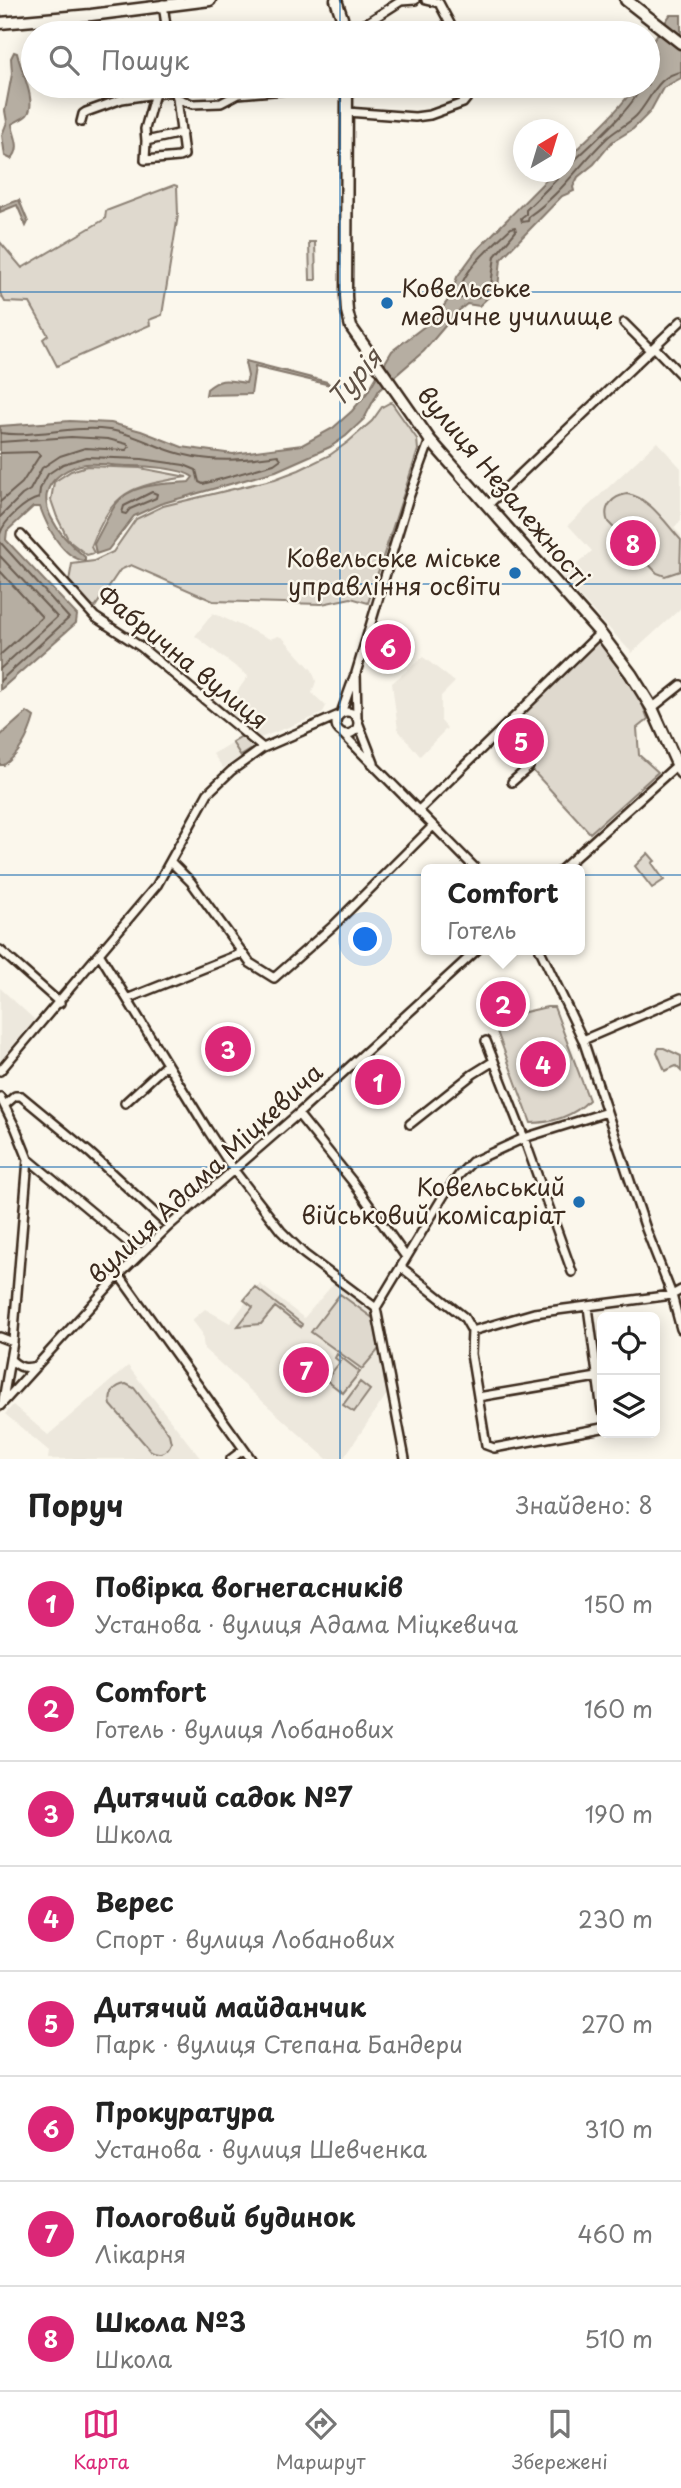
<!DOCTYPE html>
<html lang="uk">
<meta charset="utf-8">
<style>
:root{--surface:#fff;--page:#f6f6f6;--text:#222;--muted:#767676;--line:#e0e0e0;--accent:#db2777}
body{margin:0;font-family:"Playpen Sans",sans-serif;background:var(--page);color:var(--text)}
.controls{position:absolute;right:21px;bottom:21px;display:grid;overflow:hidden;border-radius:10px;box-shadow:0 4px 18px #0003}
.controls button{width:63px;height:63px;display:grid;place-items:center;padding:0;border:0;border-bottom:2px solid var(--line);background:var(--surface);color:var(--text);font:35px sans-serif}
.compass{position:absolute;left:513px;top:119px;width:63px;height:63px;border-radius:50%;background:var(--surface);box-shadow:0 4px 18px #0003;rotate:38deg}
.you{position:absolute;left:366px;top:940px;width:24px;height:24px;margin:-18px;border:5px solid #fff;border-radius:50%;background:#1a73e8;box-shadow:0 0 0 10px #1a73e833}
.badge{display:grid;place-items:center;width:46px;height:46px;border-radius:50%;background:var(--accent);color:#fff;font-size:23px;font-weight:700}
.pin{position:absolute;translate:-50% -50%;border:4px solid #fff;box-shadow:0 2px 7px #0006}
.popup{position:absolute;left:421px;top:864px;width:164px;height:91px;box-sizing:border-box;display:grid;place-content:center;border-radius:10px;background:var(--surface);filter:drop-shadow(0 2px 5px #0005);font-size:23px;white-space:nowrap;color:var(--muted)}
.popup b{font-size:26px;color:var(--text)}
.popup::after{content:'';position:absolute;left:50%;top:100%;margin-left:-14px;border:14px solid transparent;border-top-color:var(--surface)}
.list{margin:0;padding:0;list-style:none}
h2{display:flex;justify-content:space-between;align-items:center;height:91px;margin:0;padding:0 28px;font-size:30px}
h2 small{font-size:23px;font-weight:400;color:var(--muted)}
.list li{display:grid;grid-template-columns:46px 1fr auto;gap:21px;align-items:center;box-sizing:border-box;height:105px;padding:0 28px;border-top:2px solid var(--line)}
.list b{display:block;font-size:26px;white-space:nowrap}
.list p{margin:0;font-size:23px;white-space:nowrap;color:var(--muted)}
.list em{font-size:23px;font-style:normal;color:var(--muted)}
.icon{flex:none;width:38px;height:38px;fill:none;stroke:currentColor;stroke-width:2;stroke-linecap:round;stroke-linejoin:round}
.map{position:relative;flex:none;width:681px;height:1459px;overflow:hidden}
.search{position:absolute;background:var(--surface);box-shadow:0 4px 18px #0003;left:21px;right:21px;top:21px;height:77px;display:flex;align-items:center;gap:18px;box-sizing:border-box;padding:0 24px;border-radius:38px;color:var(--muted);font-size:26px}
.sheet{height:931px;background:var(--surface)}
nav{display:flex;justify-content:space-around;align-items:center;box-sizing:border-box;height:98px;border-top:2px solid var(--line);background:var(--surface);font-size:19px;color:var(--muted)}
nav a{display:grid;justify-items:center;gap:4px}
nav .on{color:var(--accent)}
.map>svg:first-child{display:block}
.built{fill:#ede8dd}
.green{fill:#dfd9ce;stroke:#8d8276;stroke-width:2}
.water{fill:#b6aea2;stroke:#85796d;stroke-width:2}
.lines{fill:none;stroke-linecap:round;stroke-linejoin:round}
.shore{stroke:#6c5f53;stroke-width:2}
.minor-casing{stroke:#3b2a1e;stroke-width:12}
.major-casing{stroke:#3b2a1e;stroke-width:15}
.minor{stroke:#fbf7ec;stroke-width:7}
.major{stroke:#fbf7ec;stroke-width:10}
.grid{fill:none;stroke:#1f6fb2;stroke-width:2;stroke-opacity:0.55}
.poi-dot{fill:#1f6fb2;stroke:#fbf7ec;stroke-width:2.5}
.labels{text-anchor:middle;stroke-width:5;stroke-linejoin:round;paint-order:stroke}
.poi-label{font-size:24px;fill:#3b2a1e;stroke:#fbf7ec;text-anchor:end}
.street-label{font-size:24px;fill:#3b2a1e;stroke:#fbf7ec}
.water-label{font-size:26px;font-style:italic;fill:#605246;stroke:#fbf7ec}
</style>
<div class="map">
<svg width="681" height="1459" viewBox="0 0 681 1459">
<rect width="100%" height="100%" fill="#fbf7ec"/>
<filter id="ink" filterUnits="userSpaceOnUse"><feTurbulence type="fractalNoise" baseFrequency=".0143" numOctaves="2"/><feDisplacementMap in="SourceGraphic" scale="14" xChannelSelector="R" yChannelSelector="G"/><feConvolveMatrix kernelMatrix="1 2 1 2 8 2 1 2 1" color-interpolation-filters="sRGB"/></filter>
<g filter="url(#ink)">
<!-- built -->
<path class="built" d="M657,442l24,26v53l-7,7 7,7v73l-49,45 -70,-75 30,-27 -24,-26z
M213,613l57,26 8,-3 5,2 29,32 4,11 -4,12 14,13 -4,8 -67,26 -32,-28 25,-36 -53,-40z
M423,657l32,25 -14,14v25l6,7 -27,28 -22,-26 -6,-47z
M232,742l9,14 -18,12 -10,-14z
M0,988l35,32 -35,41z
M334,1283l40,27 15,81 -46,68h-16l-123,-110 -2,-16 -10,-13 13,-11 25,14 30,-39 44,34z
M128,1366l73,93h-153l1,-8 -44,-37 8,-9 35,30z"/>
<!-- green -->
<path class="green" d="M174,185l3,1 1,29 -16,100 -13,5 1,5 -93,41 -14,-27 5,-4 -18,-32 -25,-1 -5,-9v-51l22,26 83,-49 1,-8z
M309,242h6l1,38h-6z
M391,402l26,37 1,11 -50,153 -17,-5 -29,6 -109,-3 -82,-36 -11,5 -27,40 -24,-29 3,-17 22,-3 19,-9 23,-33 27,-13 112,-27 24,-9 31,-15 18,-13 24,-21 10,-14z
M87,466l53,2 47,9c-58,10 -73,12 -96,70l3,6 -7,2 -18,-14 -12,-24 -6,-17 3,-18 17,-11z
M627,494c21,2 40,31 54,46l-1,31 -15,5 -8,-3 -49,-51c-6,-15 5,-26 19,-28z
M598,639l42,59 8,21 -11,9 2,27 19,17 -68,61 -89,-97z
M242,736l13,11 -14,9 -9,-14z
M648,853l7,8 -3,2 12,17 -12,8 -17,-22z
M547,1007h7l35,93c-15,16 -37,23 -58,23l-35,-94 29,-17z
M659,1048h5l17,8v15l-5,-5 -11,5 -8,-19z
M255,1287l47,37 -1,3 -26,-20 -14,17 -23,2 15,-19 -9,-7z
M340,1294l34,25 5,30 -17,20 -51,-37z
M337,1354l23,18 -17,21 -17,-13 14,-18 -5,-4z
M360,1382l10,8 -16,22 -11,-7z
M126,1384l8,4 35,46 2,9c-4,10 -12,13 -21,7l-39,-45c-3,-11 4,-20 15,-21z"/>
<!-- water -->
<path class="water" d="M670,15h11v63l-18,10 -13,24 -17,17 -21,13 -18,22 -16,13 -5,10 1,4 -12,5 -61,63 -3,29 -19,18 -12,-2 -11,9 -32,38 -45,39 -15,29 -18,17 -16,11 -54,24 -116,33 -26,12 -26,34 -12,4 -2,-10c7,-13 14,-28 22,-40 15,-21 50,-20 73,-22l4,-5c-12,-9 -47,-11 -63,-11 -14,0 -30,-3 -44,-2 -8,1 -18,5 -25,10 -35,25 1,64 24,83v4c-23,-3 -38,-35 -45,-54h-7l-26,24 -1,9 71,75 -1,8 -76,67v-264l70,-5 41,2 30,8 41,16 51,7 69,-9 31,-17 19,-17 15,-18 25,-42 42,-32 17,-23 6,-19 19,-26 78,-79h12v-12c23,-24 51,-46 69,-74h13v-19l8,-14 -3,-12z
M14,52l3,1c3,15 21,50 10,62 -4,4 -11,6 -15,9 1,11 11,24 -1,35l-6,-3 -3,-21 5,-13 -2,-11 7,-37 -1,-16z
M19,200l9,22 -2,4 -9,-21 -17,7v-5z
M246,361l81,21 3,3 -75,-18 -4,27 -45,1 1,-6c16,-13 21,-8 39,-6l2,-7 -3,-13z
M27,712l7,5c-5,18 -14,37 -30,48h-4v-29z"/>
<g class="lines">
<!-- shore -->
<path class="shore" d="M566,164l7,-2c16,-16 65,-58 67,-76
M559,172l-2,7 -31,31v4l-5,4 1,4 6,-1 1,-5c31,-21 50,-51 77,-77 9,-9 21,-14 30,-23 15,-16 21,-41 45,-44
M511,228l4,-1 1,4 -21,25 -4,29 -14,13h-17c-5,-22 36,-56 51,-70z
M0,433c36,5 72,-8 109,-3 25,3 47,18 72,24 35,9 62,6 97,1l3,4 -7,5 -71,20 -4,-2 -3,-12 -12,-5 -42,-6 -56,-2 -23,7 -15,10 -8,15 -1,9c-13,3 -35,22 -39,36
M0,442l71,-5 37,2 19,5 2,3 -3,3 -41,-2 -25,8 -18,12 -12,22 -8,5 -22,22
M0,453l37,-1 3,3 -18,28 -22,19
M152,492l5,2 -1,4 -26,11 -4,5 -4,-1 2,-7z
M0,542l69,76 -69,63
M0,556l57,61 -57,52
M0,571l42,46 -42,38"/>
<defs>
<path id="minor" d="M426,0l13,3 16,30
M163,4l4,29
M351,33l50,-32 14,-1
M174,86l3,12 15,6 29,-1 17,-9 96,-8
M177,98l4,33c1,8 2,16 3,24l-5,2 -34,3 1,-19 36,-8
M347,112l68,5 15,-2 33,-12 4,-5 3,-12
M81,122l2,-8 3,-2 36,-13 53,-8
M146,141l-1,-12 10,-36
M624,323l27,27
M654,347l27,28
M487,506l194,-185
M21,535l74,82 46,30 122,101
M652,708l29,-23
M336 723a11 11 0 1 1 22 0a11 11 0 1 1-22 0Z
M341,713l13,-36
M357,717l-1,-44 52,-173 22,-60
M358,722l16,41
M341,732l135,137
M496,735l33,32 -17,15
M418,811l182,-178
M171,862l20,20 59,81 24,15 59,-52 100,-100
M562,869l115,-104
M0,950l60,53
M540,950l43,90 63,189 26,66 9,34
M100,955l107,174 26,40 48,62 23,23 72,54
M129,998l113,-45
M583,1040l98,-42
M486,1041l38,97 48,134
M0,1071l157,-186 51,-92 23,-22 32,-23 76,-33
M0,1097l16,32 12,30 -15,183 -10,58
M125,1103l42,-39
M5,1105l10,-9h6l69,57 79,73
M298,1114l54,67 54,76
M410,1124l63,-50 21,-13
M28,1159l113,94
M401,1267l63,50 8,14 -1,23 15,91 8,3 108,-20
M119,1275l132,184
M588,1307l14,104
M472,1331l62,-18 138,-18 9,-5
M0,1337l13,5
M11,1360c9,8 14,9 26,6
M478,1397l119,-20
M0,1406l119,-131 50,-49 129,-112 179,-164
M231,1459l12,-9
M405,1459l-29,-151 68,-113 15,-20 13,-13 52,-24 83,-26"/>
<path id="major" d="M336,0l11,33
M626,0l55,43
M0,23l91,-8 119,-15
M347,86l-1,210 1,15 4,16 79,113 170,193 31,41 21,34 29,65"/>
</defs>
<!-- minor casing -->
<use href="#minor" class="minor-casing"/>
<!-- major casing -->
<use href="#major" class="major-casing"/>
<!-- minor -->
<use href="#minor" class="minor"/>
<!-- major -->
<use href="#major" class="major"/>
</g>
</g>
<!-- grid -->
<path class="grid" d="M340,0v33M340,86v1373M0,292h681M0,584h681M0,875h681M0,1167h681"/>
<!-- markers -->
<g class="poi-dot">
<circle cx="387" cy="303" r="7"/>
<circle cx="515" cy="573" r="7"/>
<circle cx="579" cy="1202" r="7"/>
</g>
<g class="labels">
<!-- poi labels -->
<g class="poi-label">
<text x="401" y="297" text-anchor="start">Ковельське<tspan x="401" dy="28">медичне училище</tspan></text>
<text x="501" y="567">Ковельське міське<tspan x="501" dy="28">управління освіти</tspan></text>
<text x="565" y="1196">Ковельський<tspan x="565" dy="28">військовий комісаріат</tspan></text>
</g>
<!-- street labels -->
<g class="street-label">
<text transform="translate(503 487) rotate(50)" y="8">вулиця Незалежності</text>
<text transform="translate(182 658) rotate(39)" y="8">Фабрична вулиця</text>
<text transform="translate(206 1174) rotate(-43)" y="8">вулиця Адама Міцкевича</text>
</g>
<!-- water labels -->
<g class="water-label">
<text transform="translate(355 378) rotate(-49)" y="9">Турія</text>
</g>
</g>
</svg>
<div class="controls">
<button><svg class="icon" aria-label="locate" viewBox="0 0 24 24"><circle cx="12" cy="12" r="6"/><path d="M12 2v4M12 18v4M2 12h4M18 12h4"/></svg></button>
<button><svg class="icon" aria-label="layers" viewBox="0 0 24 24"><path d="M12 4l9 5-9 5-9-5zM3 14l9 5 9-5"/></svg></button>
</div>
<svg class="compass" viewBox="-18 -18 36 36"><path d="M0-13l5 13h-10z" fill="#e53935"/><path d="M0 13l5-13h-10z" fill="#767676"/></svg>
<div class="you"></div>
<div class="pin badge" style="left:378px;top:1082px">1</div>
<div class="pin badge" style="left:503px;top:1004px">2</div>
<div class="popup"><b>Comfort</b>Готель</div>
<div class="pin badge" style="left:228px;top:1049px">3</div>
<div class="pin badge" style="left:543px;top:1064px">4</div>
<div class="pin badge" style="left:521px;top:741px">5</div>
<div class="pin badge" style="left:388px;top:647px">6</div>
<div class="pin badge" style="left:306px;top:1370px">7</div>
<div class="pin badge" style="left:633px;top:543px">8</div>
<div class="search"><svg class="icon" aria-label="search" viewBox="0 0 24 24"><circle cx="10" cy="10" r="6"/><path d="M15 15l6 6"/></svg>Пошук</div>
</div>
<section class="sheet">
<h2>Поруч<small>Знайдено: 8</small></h2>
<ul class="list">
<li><span class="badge">1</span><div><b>Повірка вогнегасників</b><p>Установа · вулиця Адама Міцкевича</p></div><em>150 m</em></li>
<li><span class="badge">2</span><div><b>Comfort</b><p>Готель · вулиця Лобанових</p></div><em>160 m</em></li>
<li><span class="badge">3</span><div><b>Дитячий садок №7</b><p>Школа</p></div><em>190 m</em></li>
<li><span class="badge">4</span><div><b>Верес</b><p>Спорт · вулиця Лобанових</p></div><em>230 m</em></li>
<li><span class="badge">5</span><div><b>Дитячий майданчик</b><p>Парк · вулиця Степана Бандери</p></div><em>270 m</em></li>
<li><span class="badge">6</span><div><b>Прокуратура</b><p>Установа · вулиця Шевченка</p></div><em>310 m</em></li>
<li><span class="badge">7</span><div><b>Пологовий будинок</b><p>Лікарня</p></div><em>460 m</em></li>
<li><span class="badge">8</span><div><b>Школа №3</b><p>Школа</p></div><em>510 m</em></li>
</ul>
</section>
<nav>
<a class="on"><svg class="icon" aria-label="map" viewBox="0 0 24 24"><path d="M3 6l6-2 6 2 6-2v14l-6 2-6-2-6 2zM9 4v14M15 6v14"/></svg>Карта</a>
<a><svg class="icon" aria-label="directions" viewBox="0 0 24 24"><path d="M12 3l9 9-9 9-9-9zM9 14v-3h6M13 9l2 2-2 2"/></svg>Маршрут</a>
<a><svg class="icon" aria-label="saved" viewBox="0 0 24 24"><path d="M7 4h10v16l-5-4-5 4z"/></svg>Збережені</a>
</nav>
